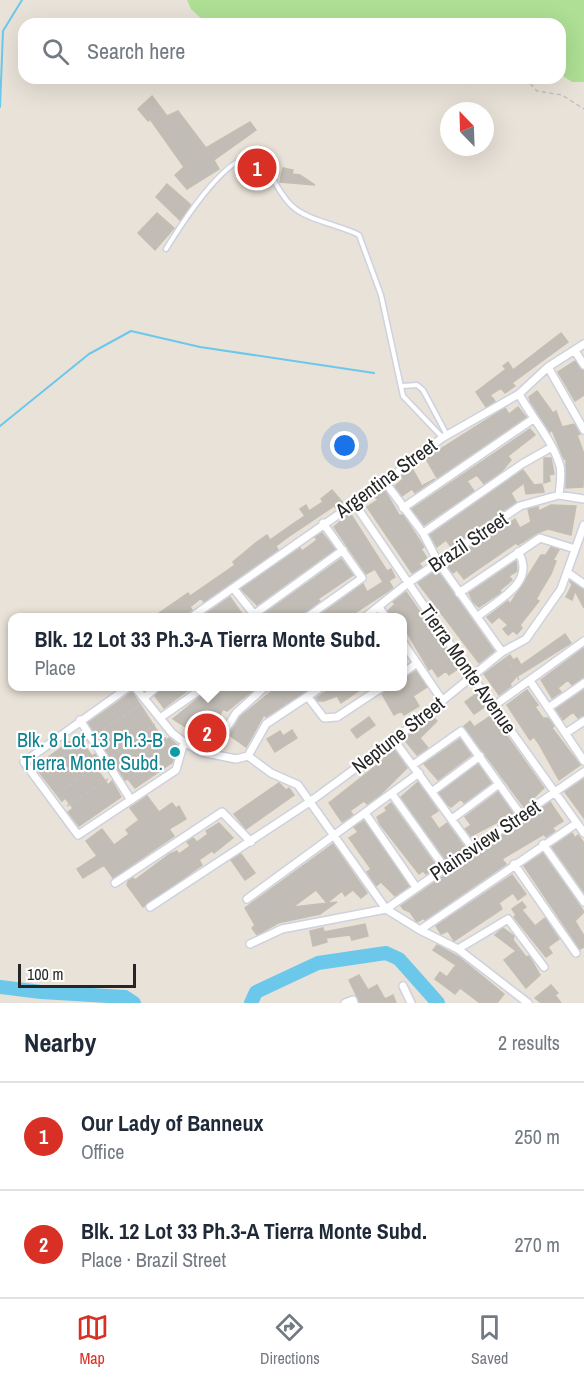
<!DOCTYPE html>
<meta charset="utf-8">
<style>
:root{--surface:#fff;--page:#f6f6f7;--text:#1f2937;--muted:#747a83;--line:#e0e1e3;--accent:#d93025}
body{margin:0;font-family:"Archivo Narrow",sans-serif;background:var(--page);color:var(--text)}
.compass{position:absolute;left:440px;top:102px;width:54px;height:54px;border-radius:50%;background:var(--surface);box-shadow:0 6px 24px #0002;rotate:337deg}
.scale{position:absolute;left:18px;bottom:15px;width:118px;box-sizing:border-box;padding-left:6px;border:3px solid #262626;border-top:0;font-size:16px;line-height:21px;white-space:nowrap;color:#262626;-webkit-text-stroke:4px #fff;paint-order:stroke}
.you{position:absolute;left:345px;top:446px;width:21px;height:21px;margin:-15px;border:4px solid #fff;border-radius:50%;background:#1a73e8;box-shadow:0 0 0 9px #1a73e833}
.badge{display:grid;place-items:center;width:39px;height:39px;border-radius:50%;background:var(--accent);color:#fff;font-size:20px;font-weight:700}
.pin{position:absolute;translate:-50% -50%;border:3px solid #fff;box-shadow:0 2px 6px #0006}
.popup{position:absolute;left:8px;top:613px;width:399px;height:78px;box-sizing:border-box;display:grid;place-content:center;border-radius:12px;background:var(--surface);filter:drop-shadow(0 2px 4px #0005);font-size:20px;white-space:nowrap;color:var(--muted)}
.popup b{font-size:22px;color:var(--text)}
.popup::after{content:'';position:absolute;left:50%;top:100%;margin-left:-12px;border:12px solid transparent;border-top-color:var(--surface)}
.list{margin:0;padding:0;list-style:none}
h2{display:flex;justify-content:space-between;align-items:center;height:78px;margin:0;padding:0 24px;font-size:26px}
h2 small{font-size:20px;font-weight:400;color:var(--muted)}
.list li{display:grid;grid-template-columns:39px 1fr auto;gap:18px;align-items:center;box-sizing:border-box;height:108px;padding:0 24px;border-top:2px solid var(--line)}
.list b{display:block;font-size:22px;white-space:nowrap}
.list p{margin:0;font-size:20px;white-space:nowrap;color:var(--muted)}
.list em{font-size:20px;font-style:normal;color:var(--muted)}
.icon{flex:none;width:33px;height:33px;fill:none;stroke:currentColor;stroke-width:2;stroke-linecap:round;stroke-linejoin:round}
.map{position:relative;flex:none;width:584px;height:1003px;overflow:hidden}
.search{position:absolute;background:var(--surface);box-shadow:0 6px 24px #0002;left:18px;right:18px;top:18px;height:66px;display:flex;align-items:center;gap:15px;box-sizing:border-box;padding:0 21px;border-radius:18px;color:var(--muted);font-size:22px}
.sheet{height:294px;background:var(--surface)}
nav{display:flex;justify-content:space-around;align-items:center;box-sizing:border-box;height:84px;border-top:2px solid var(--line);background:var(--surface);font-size:16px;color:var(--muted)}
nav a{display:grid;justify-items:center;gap:3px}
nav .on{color:var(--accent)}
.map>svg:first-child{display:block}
.green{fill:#aedf95}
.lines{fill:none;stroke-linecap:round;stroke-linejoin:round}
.stream{stroke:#6cc8ea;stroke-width:2}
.river{stroke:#6cc8ea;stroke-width:14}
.building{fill:#c1bcb5;stroke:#c4beb2;stroke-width:1.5}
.service-casing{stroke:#cdd1e0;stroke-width:7}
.minor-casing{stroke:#cdd1e0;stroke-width:10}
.path{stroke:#c2c2c2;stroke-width:1.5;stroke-dasharray:4.5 3;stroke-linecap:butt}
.service{stroke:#fff;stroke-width:4}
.minor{stroke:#fff;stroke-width:7}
.culture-dot{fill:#0f9aa8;stroke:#fff;stroke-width:2}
.labels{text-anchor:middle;stroke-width:4.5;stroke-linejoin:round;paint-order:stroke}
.street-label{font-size:20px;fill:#262626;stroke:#fff}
.culture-label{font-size:20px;fill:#0d838f;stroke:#fff;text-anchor:end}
</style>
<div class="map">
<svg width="584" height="1003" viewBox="0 0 584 1003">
<rect width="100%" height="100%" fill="#e9e2d8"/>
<!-- green -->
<path class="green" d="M187,0h397v82h-12l-12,-8v-50h-353l-16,-15z"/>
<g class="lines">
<!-- stream -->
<path class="stream" d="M0,107l3,-76 19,-31
M0,426l89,-72 42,-23 69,16 174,26"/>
<!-- river -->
<path class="river" d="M0,987l41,5 84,5 9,6
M251,1003l5,-11 62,-29 68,-10 13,6 39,44"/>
</g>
<!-- building -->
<path class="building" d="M152,96l15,20 11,-5 28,37 44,-26 6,8 -42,30 5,9 -32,20 -12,-14 9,-8 -34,-48 -2,2 -10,-12z
M283,168l10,2 -1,4 8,1 15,10 -35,-3z
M167,184l24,21 -11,15 -24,-23z
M157,213l17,15 -19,22 -17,-17z
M561,333l7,9 -56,41 3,3 -10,7 -4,-5 -11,7 5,6 -9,6 -10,-15 30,-23 -3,-3 5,-4 5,8z
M575,361l9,10v24l-9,6 -17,-29z
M537,391l16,22 3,-2 6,16 12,-3 6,10 -3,1 7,19 -1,33 -17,1v-29h-2l-12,-29 -2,2 -20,-31 -1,-4z
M518,407l8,10 -89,61 -11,-19 5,-4 74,-47 4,6z
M530,429l5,6 -27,21 3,4 -9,11 -18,13 -7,-9 -10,6 7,10 -50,34 -12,-16z
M544,458h7l3,16 -5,1 1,6 -6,2z
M413,470l9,16 13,-7 -20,14 -3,-4 -10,7 -7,-10 8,-7 -2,-3z
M523,470l11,15 8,-1 2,8 -18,2 -2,-11 -13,10 5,9 -65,45 -5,-7 -9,7 -7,-12z
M332,490l12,14 -7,5 -3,-3 -46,31 -12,9 2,4 -74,52 -3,-4 -11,9 2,3 -8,8h-32l36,-25 2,3 45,-31 -2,-3 25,-21 9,-6 3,5 24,-17 11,-7 -5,-7 6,-4 3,6 14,-9 -2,-3z
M385,491l14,24h4l21,32 -3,2 6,9 -8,5 3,4 -10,6 -45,-66 11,-7 -3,-3z
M551,505l25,1 -5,29 -23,-6 -11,4 -19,12 -2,-2 -52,36 -7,-9 -4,3 -5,-6 10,-7v-4l50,-35 1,2 6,-4 5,9 11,-6 -3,-13 10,-2 1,4z
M350,513l37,58 4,-2 4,8 -6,4 4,7 -46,30h-31l47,-34 4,8 16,-10 -8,-13 -9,5 -32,-47z
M322,533l13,16 -78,56 -16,-16 59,-41 2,3 15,-11 -2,-3z
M551,547l8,3 -6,10 3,1 -5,13 -15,25 3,2 -19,24 2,3 -5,6 -4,-3 -5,4 -5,-6 5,-4 -9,-8 -7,6 -5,-6 21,-16 2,3 31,-49h5z
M341,559l12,16 -35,24 2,2 -20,17h-34l-2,-4z
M516,561l1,10 -8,5 3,4 -13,11 2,1 -22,15 -6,-5 -4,-9z
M437,570l57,81 -15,12 -61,-80z
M570,581l14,9v18l-9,-17 -3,9 -6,-3 6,-12z
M406,592l53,76 -10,7 -3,-4 -8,6 -6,-9 -3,2 -27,-46v-6l-6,-4 -5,3 -3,-6 7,-7 -2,-2z
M230,597l13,18 -4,3h-30l-3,-4z
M565,634l6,9 -55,34 -6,7 1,2 -12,9 -15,-21 26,-19 3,5 4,-2 4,7z
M584,648v29l-12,8 -4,-5 -10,8 3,4 -9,6 -11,-18z
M416,671l11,16 -14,9 6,10 -15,9 -3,-4 -7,4 -12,-21 10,-7h10v-7z
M163,687h29l-28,21 -9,-12z
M212,687h15l3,3 5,-3h22l-30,24 -4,-2 -16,32 -34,-22z
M277,687h35l-46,30 -2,-2 -18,32 -17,-12 12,-19z
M334,687h30l-23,16 -4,-7 -13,5h-6l-2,-3z
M527,690l11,15 -3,2 8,11h5l6,8 -2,2 28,37 -21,15 -20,-36 -5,-7 -4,3 -23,-35z
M584,690v25l-6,3 -5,-6 -10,8 -7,-11z
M132,692l24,37 10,11 3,-2 8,7 -4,17 -38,26 -7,-9 -3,1 -37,-57z
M477,693l9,13 -12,8 -9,-12z
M492,715l52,73 -20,19 -60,-81 6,-5 4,6z
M432,716l5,5 -17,17 8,10 -11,7 -13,-16z
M369,717l6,8 -18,13 -6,-8z
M292,730l5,8 -22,14 -8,-13 13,-8 3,5z
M82,733l4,7 -4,2 10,14 3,-2 4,7 -4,5 13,19 4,-4 9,16 -42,29 -11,-14 5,-4 -8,-10 -3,3 -30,-38 6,-4 3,3z
M460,739l11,16 -33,25 -14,-16z
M393,748l14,20 -27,27 -13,9 -3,-3 -14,10 3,4 -11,7 -13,-19 52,-41z
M478,764l13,19 -27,20 -3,-4 -10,8 -3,-2 -9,-12z
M584,779v39l-19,-26z
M418,782l20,29 -8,5 9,13 8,-6 18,25 -19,12 -45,-63z
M279,783l7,7 3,-2 5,7 -48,34 -12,-15z
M498,792l15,22 -42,22 -6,-7 6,-4 -6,-8z
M147,796l12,16 13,-9 4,5 3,-2 7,13 -17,10 5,7 -61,42 -9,-13 -21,13 -6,-9 20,-13 -11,-15 16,-12 12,16 15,-11 -3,-4 13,-10 -9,-12z
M550,802l13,19 -11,7 3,3 -9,6 -2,-3 -42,25 4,5 -81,56 -1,-2 -7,4 -7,-10 -7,-3 -2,-3z
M391,803l46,64 -11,7 -3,-3 -4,3 -39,-50 -3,-7 10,-6 -2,-3z
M364,821l45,65 -14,10 -14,-14 -5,4 -9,-14 4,-3 -22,-31 9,-6 -4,-5z
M219,823l14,15 -19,15 -2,-2 -13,9 3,5 -59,42 -16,-22 1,-4 5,-3 2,2 35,-26 7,-3 2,3 11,-8 -3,-4 6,-4 4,4 11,-8 -2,-3z
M572,833l3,5 3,-3 6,8v49l-32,-45z
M333,844l34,49 -6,5 -8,-8 -8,6 -3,-5 -15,12 -11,-13 -23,17 44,-5 -17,12 -42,9 -21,12 -5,-7 3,-3 -10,-17z
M543,853l41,59 -9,9 9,15v11l-4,2 -56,-83z
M241,854l14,19 -10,7 -14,-20z
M512,875l14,19 -8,6 -5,-7 -14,10 3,6 -48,32 -6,-10 -7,3 -5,-8z
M522,902l4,5 -4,3 13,16 10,-8 14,21 -11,8 4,6 -6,4 -32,-40 2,-2 -4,-6z
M365,924l3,12 -16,4 -2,-5 -24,3 1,4 -14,4 -3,-15 13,-3 1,4z
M503,928l11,8 -1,4 13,17 3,-1 11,19 -14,13 -22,-28 12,-9 -21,-16z
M437,945l22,12 45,37 -7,9h-17l-20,-15 -5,6 -20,-15 5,-7 7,5 9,-12 -23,-15z
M359,975l9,15 9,-5 8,14 8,-4 3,8h-36l-11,-23z
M551,985l7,8 -3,2 6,8h-20l-6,-5z"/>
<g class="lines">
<defs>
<path id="service" d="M166,249c13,-21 64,-104 94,-91 11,14 18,35 31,47 16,16 47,19 68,30l22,60 22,101 39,41
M402,386l15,-1 6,5 24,45"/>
<path id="minor" d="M575,351l9,14
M548,367l36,63
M519,394c13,24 33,45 41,72 2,9 0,20 -1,29
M385,482l38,51 15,29 64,90
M354,503l117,172 113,158
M403,508l130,-89
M423,533l99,-69 30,-17
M567,572l17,12
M234,589l23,29
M459,593l81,-55 35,11
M379,607l7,11
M478,616c20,-16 59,-34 40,-64
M190,618l195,-136 57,-44 77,-44 29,-27 36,-23
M249,618l94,-68
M306,618l56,-40 -39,-55
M364,618l44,-35 112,-77 39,-11 25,4
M402,641l40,59
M402,674l15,-11
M530,681l54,80
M130,686l-106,76 54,73 98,-65 8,-28
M134,686l38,47 12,9 17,10 35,7 12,-3 23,17 27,12 88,124 34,21 38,19 70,54
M308,697l16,21 13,-1 47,-31
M144,698l14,-12
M495,705l89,-64
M548,708l36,-25
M160,718l46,-32
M80,720l51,80
M566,733l18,-12
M394,740l79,109
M211,753l25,-40 30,-27
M248,756l18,-32 57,-38
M413,765l48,-34 60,84
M433,791l47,-35
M392,794l52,73
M365,813l51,74
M452,819l47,-35
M543,844l41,58
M514,864l62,89
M115,883l107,-71 29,30
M247,899l172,-126
M150,907l161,-106 83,-61 108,-88 24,-13 35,-50 23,-64
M420,930l157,-107
M250,944l32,-15 104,-20 198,-137
M458,949l50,-30 36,48
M403,986l8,17
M345,1003l8,-3 1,3"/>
</defs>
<!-- service casing -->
<use href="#service" class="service-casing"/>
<!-- minor casing -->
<use href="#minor" class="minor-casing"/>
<!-- path -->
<path class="path" d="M525,78l12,13 25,4 22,14
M506,658l13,22
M97,734l43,-29
M111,757l44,-33
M120,771l47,-34
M41,774l44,-33
M56,794l43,-29
M67,806l41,-27"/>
<!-- service -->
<use href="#service" class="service"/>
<!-- minor -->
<use href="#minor" class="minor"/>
</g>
<!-- markers -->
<circle class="culture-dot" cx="175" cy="752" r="6"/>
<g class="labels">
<!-- street labels -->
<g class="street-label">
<text transform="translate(386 478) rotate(-36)" y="7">Argentina Street</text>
<text transform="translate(468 542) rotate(-34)" y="7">Brazil Street</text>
<text transform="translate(468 669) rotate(55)" y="7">Tierra Monte Avenue</text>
<text transform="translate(398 735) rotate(-38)" y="7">Neptune Street</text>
<text transform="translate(485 840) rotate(-34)" y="7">Plainsview Street</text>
</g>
<!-- culture labels -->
<g class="culture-label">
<text x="163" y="747">Blk. 8 Lot 13 Ph.3-B<tspan x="163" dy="23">Tierra Monte Subd.</tspan></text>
</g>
</g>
</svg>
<svg class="compass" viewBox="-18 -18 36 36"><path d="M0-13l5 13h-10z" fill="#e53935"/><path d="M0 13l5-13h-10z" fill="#747a83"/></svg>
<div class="scale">100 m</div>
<div class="you"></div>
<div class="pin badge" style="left:257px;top:168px">1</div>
<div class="pin badge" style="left:207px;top:733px">2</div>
<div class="popup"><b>Blk. 12 Lot 33 Ph.3-A Tierra Monte Subd.</b>Place</div>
<div class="search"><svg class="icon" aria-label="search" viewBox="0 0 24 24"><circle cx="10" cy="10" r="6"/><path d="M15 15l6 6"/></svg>Search here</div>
</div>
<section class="sheet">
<h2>Nearby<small>2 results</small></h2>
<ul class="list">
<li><span class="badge">1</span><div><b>Our Lady of Banneux</b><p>Office</p></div><em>250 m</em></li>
<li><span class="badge">2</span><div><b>Blk. 12 Lot 33 Ph.3-A Tierra Monte Subd.</b><p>Place · Brazil Street</p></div><em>270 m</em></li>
</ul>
</section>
<nav>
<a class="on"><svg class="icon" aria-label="map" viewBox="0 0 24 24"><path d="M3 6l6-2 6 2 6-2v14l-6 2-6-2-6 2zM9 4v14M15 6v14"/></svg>Map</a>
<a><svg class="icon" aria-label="directions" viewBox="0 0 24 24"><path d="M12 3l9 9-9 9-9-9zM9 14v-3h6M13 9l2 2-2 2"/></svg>Directions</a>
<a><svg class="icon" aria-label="saved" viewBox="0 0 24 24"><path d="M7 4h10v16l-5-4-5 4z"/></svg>Saved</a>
</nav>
